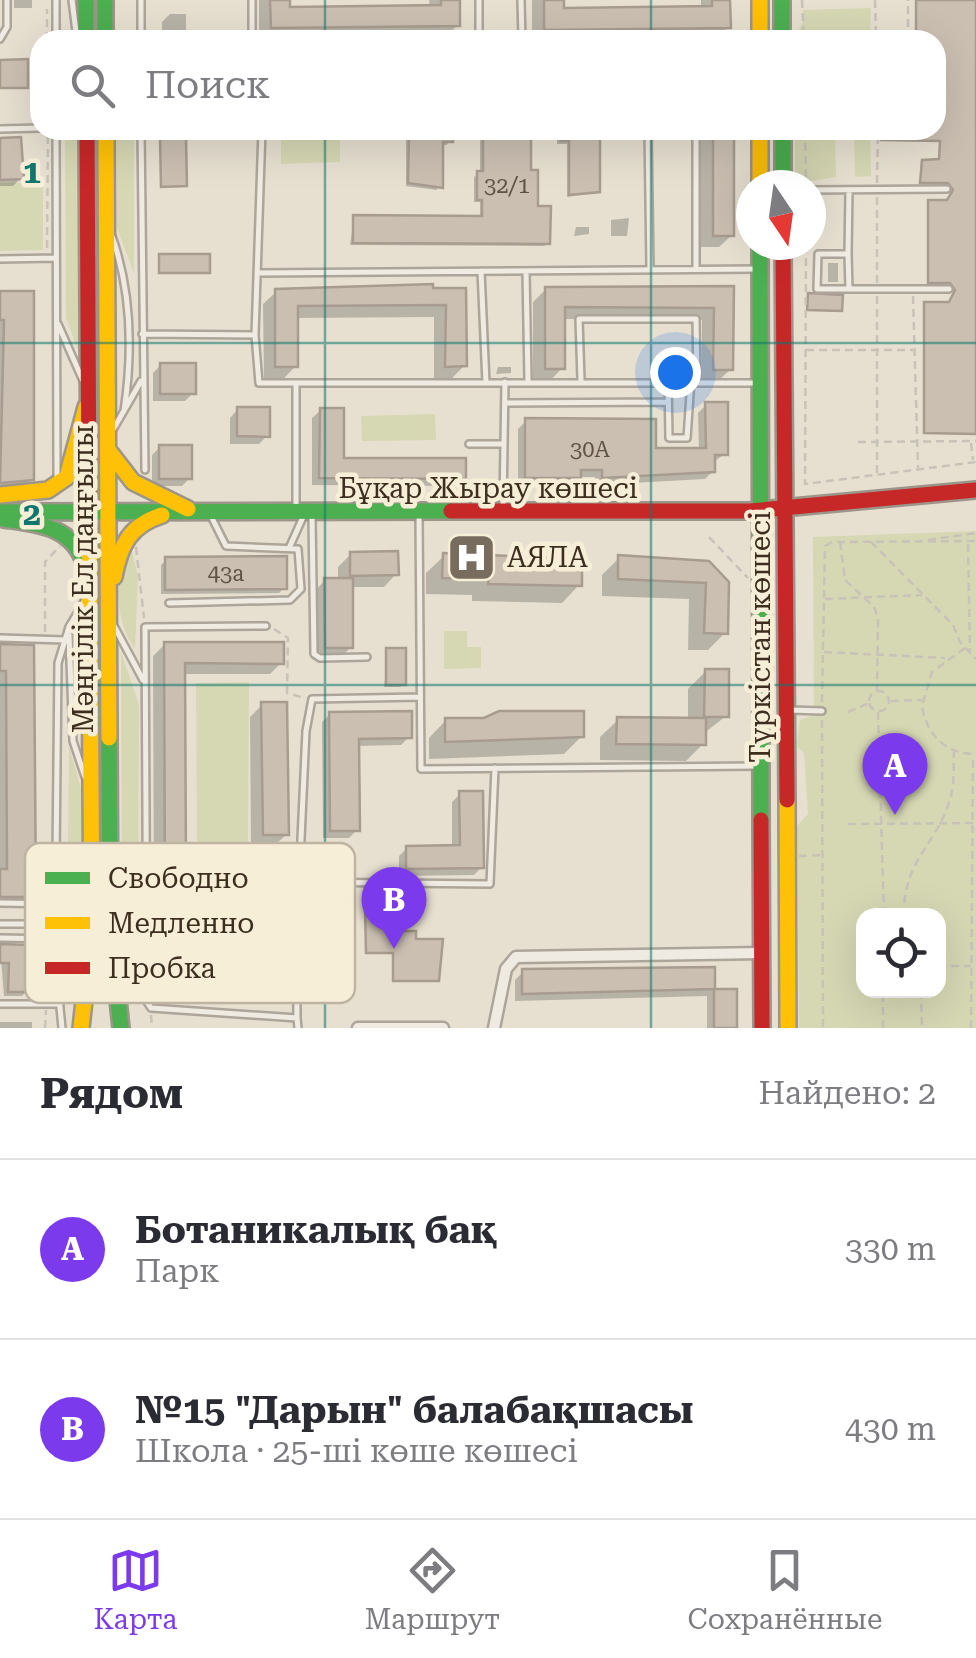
<!DOCTYPE html>
<html lang="ru">
<meta charset="utf-8">
<style>
:root{--surface:#fff;--page:#f2f2f3;--text:#2b2b33;--muted:#7c7c81;--line:#e1e1e2;--accent:#7c3aed}
body{margin:0;font-family:"Roboto Serif",serif;background:var(--page);color:var(--text)}
.controls{position:absolute;right:30px;bottom:30px;display:grid;overflow:hidden;border-radius:20px;box-shadow:0 10px 40px #0002}
.controls button{width:90px;height:90px;display:grid;place-items:center;padding:0;border:0;border-bottom:2px solid var(--line);background:var(--surface);color:var(--text);font:50px sans-serif}
.compass{position:absolute;left:736px;top:170px;width:90px;height:90px;border-radius:50%;background:var(--surface);box-shadow:0 10px 40px #0002;rotate:167deg}
.you{position:absolute;left:675px;top:372px;width:35px;height:35px;margin:-25px;border:8px solid #fff;border-radius:50%;background:#1a73e8;box-shadow:0 0 0 15px #1a73e833}
.badge{display:grid;place-items:center;width:65px;height:65px;border-radius:50%;background:var(--accent);color:#fff;font-size:32px;font-weight:700}
.pin{position:absolute;translate:-50% -82px;filter:drop-shadow(0 2px 5px #0008)}
.pin::after{content:'';position:absolute;top:52px;width:35px;height:30px;background:inherit;clip-path:polygon(0 0,100% 0,50% 100%)}
.list{margin:0;padding:0;list-style:none}
h2{display:flex;justify-content:space-between;align-items:center;height:130px;margin:0;padding:0 40px;font-size:42px}
h2 small{font-size:32px;font-weight:400;color:var(--muted)}
.list li{display:grid;grid-template-columns:65px 1fr auto;gap:30px;align-items:center;box-sizing:border-box;height:180px;padding:0 40px;border-top:2px solid var(--line)}
.list b{display:block;font-size:38px;white-space:nowrap}
.list p{margin:0;font-size:32px;white-space:nowrap;color:var(--muted)}
.list em{font-size:32px;font-style:normal;color:var(--muted)}
.icon{flex:none;width:55px;height:55px;fill:none;stroke:currentColor;stroke-width:2;stroke-linecap:round;stroke-linejoin:round}
.map{position:relative;flex:none;width:976px;height:1028px;overflow:hidden}
.search{position:absolute;background:var(--surface);box-shadow:0 10px 40px #0002;left:30px;right:30px;top:30px;height:110px;display:flex;align-items:center;gap:25px;box-sizing:border-box;padding:0 35px;border-radius:30px;color:var(--muted);font-size:38px}
.sheet{height:490px;background:var(--surface)}
nav{display:flex;justify-content:space-around;align-items:center;box-sizing:border-box;height:140px;border-top:2px solid var(--line);background:var(--surface);font-size:28px;color:var(--muted)}
nav a{display:grid;justify-items:center;gap:5px}
nav .on{color:var(--accent)}
.map>svg:first-child{display:block}
.green{fill:#d6d7b3;fill-rule:evenodd}
.shadow{fill:#0003}
.building{fill:#cbbfb2;stroke:#a89c90;stroke-width:2.5}
.lines{fill:none;stroke-linecap:round;stroke-linejoin:round}
.lane-casing{stroke:#ada599;stroke-width:10}
.street-casing{stroke:#ada599;stroke-width:15}
.fast-casing{stroke:#9c958a;stroke-width:20}
.slow-casing{stroke:#9c958a;stroke-width:20}
.jam-casing{stroke:#9c958a;stroke-width:20}
.path{stroke:#c8c2b9;stroke-width:2.5;stroke-dasharray:8 5;stroke-linecap:butt}
.lane{stroke:#efebe3;stroke-width:5}
.street{stroke:#efebe3;stroke-width:10}
.fast{stroke:#4caf50;stroke-width:15}
.slow{stroke:#ffc107;stroke-width:15}
.jam{stroke:#c62828;stroke-width:15}
.grid{fill:none;stroke:#0f766e;stroke-width:2.5;stroke-opacity:0.55}
.labels{text-anchor:middle;stroke-width:9;stroke-linejoin:round;paint-order:stroke}
.number-label{font-size:22px;fill:#605244}
.street-label{font-size:28px;fill:#3d2e20;stroke:#f7eed8}
.poi-label{font-size:28px;fill:#3d2e20;stroke:#f7eed8;text-anchor:start}
.key{fill:#f7eed8;stroke:#bfb4a1;stroke-width:2.5}
.key-label{font-size:28px;fill:#3d2e20}
.grid-label{font-size:32px;text-anchor:middle;font-weight:bold;fill:#0f766e;stroke:#f7eed8;stroke-width:9;stroke-linejoin:round;paint-order:stroke}
</style>
<div class="map">
<svg width="976" height="1028" viewBox="0 0 976 1028">
<rect width="100%" height="100%" fill="#e7e0d1"/>
<!-- green -->
<path class="green" d="M871,8l-1,32h-77l10,-18v-12z
M65,130h18l2,239 -19,-51z
M116,130h18v143l-17,-45z
M281,130h59v32l-59,2z
M795,130h75l1,46 -16,1 -1,-46h-19l1,46 -36,6 -5,-5z
M43,182v68l-43,1v-68z
M435,414l1,26 -74,1 -1,-25z
M976,531v497h-177l-2,-202 11,-12 -4,-61 -7,-7 3,-26 14,-5 -1,-178zM864,916h74v75h-74z
M130,544l8,32 -3,73c-20,-26 -23,-77 -5,-105z
M444,631h23v16h14v21l-37,1z
M121,652l18,53 -1,245 -7,7 -7,-2 -2,-10z
M249,682l-1,162 -51,1 -1,-162z
M69,746l17,60 -1,146 -9,5 -9,-11z"/>
<!-- shadow -->
<path class="shadow" d="M14,0h18v8h-18z
M259,0h28l1,9 142,-1 -1,-8h28l1,25 -13,12 -186,2z
M532,0h29v10l140,-2v-8h27v27l-12,12 -184,1z
M170,14h16v26h-24v-18z
M422,130h164l11,61 -30,6v-53h-10v-8h-28l6,72 13,35 -4,3 -194,-1 4,-28 126,1v-16h-6v-25l6,-4v-37h-29l-4,9h-7l-3,45 -31,-4v-47z
M701,130h31v105l-13,12h-18z
M0,141l21,37 -8,8h-13z
M629,218l-2,18h-16v-16z
M576,227h13v7l-15,2z
M828,263h10v19h-10z
M546,289h186l-1,80 -13,12h-16v-61l-139,-1 -1,49 -12,13 -17,-1v-78z
M463,290l2,75 -13,13h-18v-61l-139,1 1,48 -13,13h-19l-1,-75 13,-12z
M0,293l31,186 -8,8 -23,2z
M161,365l32,28 -8,8h-32v-28z
M498,367h13v6l-15,1z
M706,405l19,49 -12,8v9l-8,8 -110,6v-8h-16l-9,8h-52v-56l8,-8 127,30h46l-1,-38z
M238,409l29,27 -8,8h-29v-26z
M321,410l21,50 122,17 -8,9 -144,-1v-67z
M160,447l30,31 -8,8h-30v-31z
M351,554l45,20 -12,13h-34l1,60 -13,13h-25v-67l12,-13h13v-13z
M444,556l135,29 -17,18 -90,-2v-6l-46,-1v-21z
M619,558l89,5 17,70 -17,17h-20l1,-51 -87,-3v-21z
M166,560l118,28 -5,5 -118,1v-29z
M165,644l117,18 -12,12h-87l1,200 92,20 -12,12 -110,2 -1,-252z
M0,647l32,1 1,248 -8,8 -25,1z
M388,651l15,33 -3,3h-16z
M706,671l20,45 -23,18v10l-17,17 -86,-1v-23l18,-17 70,1v-32z
M262,705l25,129 -13,12 -23,1 -1,-130z
M330,714l79,23 -8,8 -45,1 1,84 -8,8h-26l-1,-116z
M446,720l136,16 -18,18 -135,5v-21z
M460,794l22,73 -8,8 -75,1v-20l8,-8 45,-1v-45z
M367,909l47,32 21,41h-42v-28h-28z
M0,947l27,44 -5,5h-18z
M713,970v21h21v37h-27v-32l-192,5v-21l8,-8z
M0,1022h32v6h-32z"/>
<!-- building -->
<path class="building" d="M270,0h20v7l151,-2v-5h19v26l-189,2z
M544,0h20v8l148,-2v-6h18l1,28 -187,2z
M916,0h60v434l-52,-1v-131h25l6,-12 -5,-7h-22v-83h19l6,-10 -5,-7h-28l2,-23 17,-1 1,-18 -59,-1v-10h55v-90h-20z
M28,59v29h-28v-28z
M421,130h32v12h-10v46l-35,-5 1,-50z
M483,130h48v40h7v36h13l-1,38 -197,-1v-28l129,1v-16h-5v-29h6z
M560,130l40,3v59l-31,3v-54h-9z
M713,130h21v106h-21z
M21,137l3,42 -24,1v-42z
M160,138h26l1,48 -26,1z
M159,254h51v19h-51z
M433,284v4h33l1,78 -22,1 1,-62 -148,1v61h-23v-78z
M734,286l-1,84h-20l1,-62 -149,-1v62h-20v-82z
M0,291h34v189l-34,3 4,-163h-4z
M808,293l35,2 -1,16 -35,-1z
M160,363h36v31h-36z
M705,402h23v53h-13v17l-113,6v-8h-21v8h-56v-60l131,1v29h50z
M237,407h33v30l-33,-1z
M320,408h24v50h122v21l-147,-1z
M159,445h33v34h-33z
M398,551l1,24 -49,1v-24z
M443,553l139,6v27l-94,-2 1,-5 -47,-1z
M618,555l91,6 20,21 -1,52 -24,-1 2,-50 -88,-4z
M287,556v33l-122,1v-33z
M324,578h29v70h-28z
M164,642h120v22l-99,-1 1,208 92,-1v25l-113,2z
M0,644l34,1 2,252h-36v-28h7l-1,-198h-6z
M386,648h20v37h-20z
M705,669h24v48h-25z
M261,702h26l2,133h-26z
M412,711v27l-53,1 1,92h-30l-1,-119z
M499,711h85v26l-139,5v-24h39z
M617,717l89,1v27l-90,-1z
M459,791h24l1,77 -78,1v-23l54,-1z
M387,902h18v29h11v8h27l-4,42h-46v-28h-27l-1,-47h22z
M0,944l30,1 -1,47h-21l1,-29h-9z
M715,967v22h22v39h-23v-39l-192,5v-25z"/>
<g class="lines">
<defs>
<path id="lane" d="M72,0l5,40
M141,0v40
M252,0v40
M521,0l1,40
M0,39l7,-12v-27
M56,40v-40
M479,40v-40
M0,129l40,-1
M56,130l1,347
M141,130l4,340
M262,130l-7,205 4,48h499
M648,130l2,138
M696,130v137
M811,190l136,-1
M112,236c20,57 21,115 12,175
M848,254l1,-64
M0,259l56,-1
M481,271l5,112
M526,272l2,109
M259,273l498,-4
M849,289l-1,-35h-30l-1,35c44,0 88,0 132,0
M58,324l26,59
M142,334l113,1
M581,380l-2,-61h117l1,62
M668,380l1,58h18l4,-58
M296,385v126
M505,403l162,-1
M114,428l27,-47
M469,444h35
M503,506l2,-124
M419,515l2,254 337,-3
M312,517l2,137 6,4 47,-1
M290,546l13,-29
M169,603l121,-3 11,-11 -3,-40 -72,-3 -15,-30
M113,624l30,56
M266,626l-121,1 2,375 4,6 146,10 1,10
M69,635l4,106 12,36
M0,638l65,2
M790,710l32,1
M299,882l7,-151 6,-32 108,-2
M0,903l55,1
M146,918l150,1 1,99
M296,919l3,-37 191,2 5,-116
M0,924h55
M0,938l55,1
M55,957l3,-294 11,-36 17,-29
M117,963l29,-1
M0,1004h60
M62,1028l-7,-71 31,3"/>
<path id="street" d="M358,1028h85
M494,1028l12,-59 10,-12 246,-4"/>
<path id="fast" d="M86,0v40
M105,0v40
M782,0v40
M783,130v55
M760,245l1,575
M0,512l451,-1
M4,519c35,5 68,7 81,45
M109,738l1,187 11,103"/>
<path id="slow" d="M760,0v40
M106,130l3,608
M760,130v55
M109,451l24,31 55,27
M0,495l48,-5 19,-13 19,-70
M114,577c6,-32 16,-52 48,-62
M787,800l1,228
M81,1028l11,-99 -3,-424"/>
<path id="jam" d="M87,130l2,375
M783,245l4,555
M451,511h299l226,-21
M761,820l1,208"/>
</defs>
<!-- lane casing -->
<use href="#lane" class="lane-casing"/>
<!-- street casing -->
<use href="#street" class="street-casing"/>
<!-- fast casing -->
<use href="#fast" class="fast-casing"/>
<!-- slow casing -->
<use href="#slow" class="slow-casing"/>
<!-- jam casing -->
<use href="#jam" class="jam-casing"/>
<!-- path -->
<path class="path" d="M802,0l2,40
M875,0l1,40
M47,40v-31
M908,40v-40
M936,102h14
M805,130l1,54
M877,183l1,-53
M806,245l-1,239 171,-22
M47,248l1,-117
M877,283v-87
M877,296v177
M913,296l5,172
M806,350h107
M858,442l118,-1
M971,443l2,17
M709,537l39,41
M928,540l48,-7
M840,542l5,38 29,27 4,11 -1,73
M871,542l82,83 7,17 16,17
M968,544l2,107
M136,547l8,71
M825,599l97,-4
M274,629l14,9 -1,55 18,5
M45,632v-70l15,-16
M965,648l-33,24 -10,34c5,30 24,48 54,48
M824,652l121,6
M869 701a10 10 0 1 1 20 0a10 10 0 1 1-20 0Z
M891,701l31,-1
M822,702l3,-156 7,-4 144,-1
M848,712l19,-8
M878,712l6,204
M822,720l1,308
M848,824l128,-1
M799,856l22,-1
M904,916c-2,-55 33,-71 46,-117 5,-14 3,-33 4,-48
M938,966h33
M921,991l1,37
M156,995l4,-71
M151,1015l1,13
M45,1028l1,-18
M883,1028v-37
M971,1028l2,-273"/>
<!-- lane -->
<use href="#lane" class="lane"/>
<!-- street -->
<use href="#street" class="street"/>
<!-- fast -->
<use href="#fast" class="fast"/>
<!-- slow -->
<use href="#slow" class="slow"/>
<!-- jam -->
<use href="#jam" class="jam"/>
</g>
<!-- grid -->
<path class="grid" d="M325,0v40M651,0v40M325,130v898M651,130v898M0,343h976M0,685h976"/>
<!-- icons -->
<defs>
<symbol id="hospital-square" viewBox="-11 -11 22 22"><rect x="-9" y="-9" width="18" height="18" rx="4" fill="#786c5e" stroke="#f7eed8"/><path d="M-5-5h3v3.5h4V-5h3V5h-3V1.5h-4V5h-3Z" fill="#fff"/></symbol>
</defs>
<g fill-rule="evenodd">
<use href="#hospital-square" x="444" y="530" width="55" height="55"/>
</g>
<g class="labels">
<!-- number labels -->
<g class="number-label">
<text x="507" y="193">32/1</text>
<text x="590" y="457">30А</text>
<text x="226" y="581">43а</text>
</g>
<!-- street labels -->
<g class="street-label">
<text x="488" y="498">Бұқар Жырау көшесі</text>
<text transform="translate(83 579) rotate(-90)" y="10">Мәңгілік Ел даңғылы</text>
<text transform="translate(760 637) rotate(-90)" y="10">Түркістан көшесі</text>
</g>
<!-- poi labels -->
<g class="poi-label">
<text x="507" y="567">АЯЛА</text>
</g>
</g>
<!-- legend -->
<rect x="25" y="843" width="330" height="160" rx="15" class="key"/>
<rect x="45" y="872" width="45" height="12" fill="#4caf50"/>
<rect x="45" y="917" width="45" height="12" fill="#ffc107"/>
<rect x="45" y="962" width="45" height="12" fill="#c62828"/>
<g class="key-label">
<text x="108" y="888">Свободно</text>
<text x="108" y="933">Медленно</text>
<text x="108" y="978">Пробка</text>
</g>
<g class="grid-label">
<text x="32" y="183">1</text>
<text x="32" y="525">2</text>
</g>
</svg>
<div class="controls">
<button><svg class="icon" aria-label="locate" viewBox="0 0 24 24"><circle cx="12" cy="12" r="6"/><path d="M12 2v4M12 18v4M2 12h4M18 12h4"/></svg></button>
</div>
<svg class="compass" viewBox="-18 -18 36 36"><path d="M0-13l5 13h-10z" fill="#e53935"/><path d="M0 13l5-13h-10z" fill="#7c7c81"/></svg>
<div class="you"></div>
<div class="pin badge" style="left:895px;top:815px">A</div>
<div class="pin badge" style="left:394px;top:949px">B</div>
<div class="search"><svg class="icon" aria-label="search" viewBox="0 0 24 24"><circle cx="10" cy="10" r="6"/><path d="M15 15l6 6"/></svg>Поиск</div>
</div>
<section class="sheet">
<h2>Рядом<small>Найдено: 2</small></h2>
<ul class="list">
<li><span class="badge">A</span><div><b>Ботаникалық бақ</b><p>Парк</p></div><em>330 m</em></li>
<li><span class="badge">B</span><div><b>№15 &quot;Дарын&quot; балабақшасы</b><p>Школа · 25-ші көше көшесі</p></div><em>430 m</em></li>
</ul>
</section>
<nav>
<a class="on"><svg class="icon" aria-label="map" viewBox="0 0 24 24"><path d="M3 6l6-2 6 2 6-2v14l-6 2-6-2-6 2zM9 4v14M15 6v14"/></svg>Карта</a>
<a><svg class="icon" aria-label="directions" viewBox="0 0 24 24"><path d="M12 3l9 9-9 9-9-9zM9 14v-3h6M13 9l2 2-2 2"/></svg>Маршрут</a>
<a><svg class="icon" aria-label="saved" viewBox="0 0 24 24"><path d="M7 4h10v16l-5-4-5 4z"/></svg>Сохранённые</a>
</nav>
